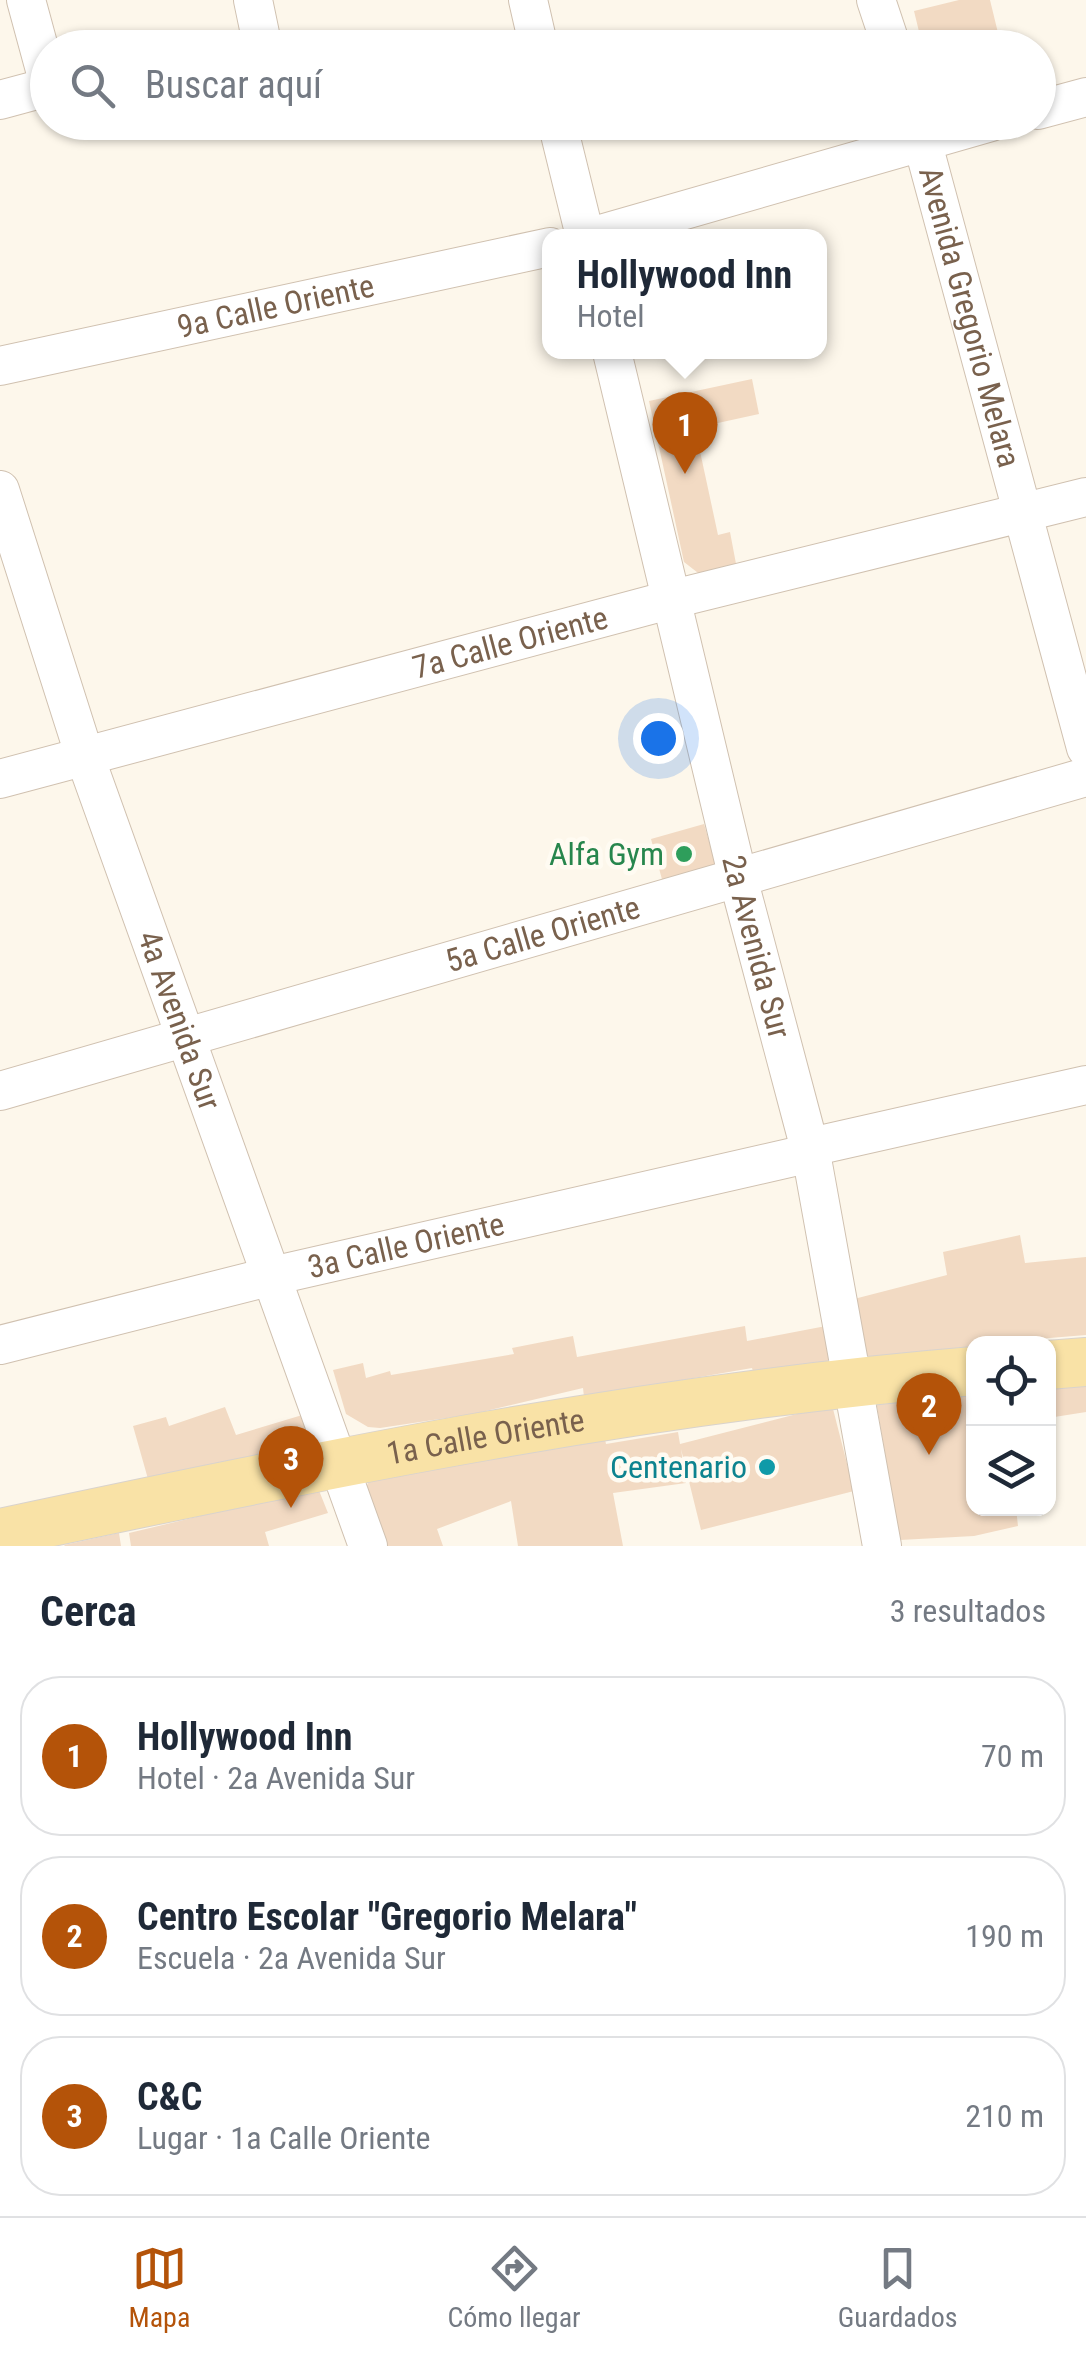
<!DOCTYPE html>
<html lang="es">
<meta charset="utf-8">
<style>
:root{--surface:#fff;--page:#f6f6f7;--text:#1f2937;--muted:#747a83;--line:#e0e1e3;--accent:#b45309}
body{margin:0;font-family:"Roboto Condensed",sans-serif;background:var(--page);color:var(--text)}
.controls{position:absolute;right:30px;bottom:30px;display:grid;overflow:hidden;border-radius:20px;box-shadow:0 2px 8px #0004}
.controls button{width:90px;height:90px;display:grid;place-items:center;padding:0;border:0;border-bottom:2px solid var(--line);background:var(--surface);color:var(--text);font:50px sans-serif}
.you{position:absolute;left:658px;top:738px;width:35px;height:35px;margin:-25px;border:8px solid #fff;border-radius:50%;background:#1a73e8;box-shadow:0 0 0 15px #1a73e833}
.badge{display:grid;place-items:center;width:65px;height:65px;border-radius:50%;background:var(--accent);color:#fff;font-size:32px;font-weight:700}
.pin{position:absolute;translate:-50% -82px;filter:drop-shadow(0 2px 5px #0008)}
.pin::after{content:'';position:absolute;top:52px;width:35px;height:30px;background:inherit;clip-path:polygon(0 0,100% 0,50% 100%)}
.popup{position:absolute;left:542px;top:229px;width:285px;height:130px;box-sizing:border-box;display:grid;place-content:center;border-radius:20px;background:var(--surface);filter:drop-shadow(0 2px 8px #0005);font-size:32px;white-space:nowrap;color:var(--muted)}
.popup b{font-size:38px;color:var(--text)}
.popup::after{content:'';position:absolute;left:50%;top:100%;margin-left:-20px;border:20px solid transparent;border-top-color:var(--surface)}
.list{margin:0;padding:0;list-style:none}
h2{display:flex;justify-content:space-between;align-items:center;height:130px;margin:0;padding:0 40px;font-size:42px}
h2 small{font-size:32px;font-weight:400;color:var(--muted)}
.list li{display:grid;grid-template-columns:65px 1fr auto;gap:30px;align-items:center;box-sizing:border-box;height:160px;margin:0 20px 20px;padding:0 20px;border:2px solid var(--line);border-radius:40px}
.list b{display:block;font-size:38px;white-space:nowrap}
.list p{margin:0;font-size:32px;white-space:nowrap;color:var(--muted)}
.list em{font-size:32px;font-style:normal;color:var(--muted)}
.icon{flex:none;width:55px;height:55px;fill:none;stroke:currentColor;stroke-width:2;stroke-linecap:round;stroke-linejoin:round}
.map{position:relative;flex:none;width:1086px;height:1546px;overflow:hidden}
.search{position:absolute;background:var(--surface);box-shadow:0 2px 8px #0004;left:30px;right:30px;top:30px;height:110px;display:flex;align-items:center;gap:25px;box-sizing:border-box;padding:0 35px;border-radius:55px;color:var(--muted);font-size:38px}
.sheet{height:670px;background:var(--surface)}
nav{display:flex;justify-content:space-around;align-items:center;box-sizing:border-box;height:140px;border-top:2px solid var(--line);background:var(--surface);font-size:28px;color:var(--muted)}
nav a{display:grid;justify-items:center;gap:5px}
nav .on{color:var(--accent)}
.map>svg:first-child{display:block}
.building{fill:#f2dac3}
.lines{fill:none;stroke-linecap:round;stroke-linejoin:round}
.minor-casing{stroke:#d0c1b0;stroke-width:40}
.major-casing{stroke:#d9d3cd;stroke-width:50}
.minor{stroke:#fff;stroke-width:38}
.major{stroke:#f9e2a6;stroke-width:48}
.leisure-dot{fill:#2e9e5b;stroke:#fffbf2;stroke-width:4}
.culture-dot{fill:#0f9aa8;stroke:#fffbf2;stroke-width:4}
.labels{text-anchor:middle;stroke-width:9;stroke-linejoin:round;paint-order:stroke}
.street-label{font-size:32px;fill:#79614d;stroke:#fffbf2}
.leisure-label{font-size:32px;fill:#27864d;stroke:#fffbf2;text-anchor:end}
.culture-label{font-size:32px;fill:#0d838f;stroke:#fffbf2;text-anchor:end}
</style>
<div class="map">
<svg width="1086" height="1546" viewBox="0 0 1086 1546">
<rect width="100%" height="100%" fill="#fdf7eb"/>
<!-- building -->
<path class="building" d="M959,0h31l9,37 -42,11h-34l-9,-37z
M752,379l7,35 -64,14 23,107 12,-3 7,37 -35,7 -18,-14 -35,-161z
M704,824l13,44 -54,15 -12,-44z
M1020,1235l5,28 61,-6v78l-112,9 -14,6 -93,12 -13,-63 93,-24 -4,-23z
M745,1326l2,15 79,-15 6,34 -78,15 -2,-7 -168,29 -1,-9 -110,26 -93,14 -12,-1 -22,-13 -13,-44 30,-7 3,15 24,-7 1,4 123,-21 -2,-6 61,-12 4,21z
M1086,1373v39l-38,6v-40z
M974,1387v121h42l2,18 -44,10 -74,4 -24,-139z
M832,1405l22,86 -153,39 -20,-81 5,34 -73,10 10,53h-105l-7,-45 -74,28 6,17h-59l-19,-55 4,-11 235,-46 2,10 72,-12 2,12z
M225,1407l11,28 73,-22 3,31 -164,35 -15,-53 33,-9 3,9z
M318,1488l10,25 -63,19 4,14h-138l-2,-13z
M119,1533l2,13h-56l-1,-1z"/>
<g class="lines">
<defs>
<g id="minor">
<path d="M26,0l22,81"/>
<path d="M253,0l10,48"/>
<path d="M528,0l11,48"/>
<path d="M876,0l16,48"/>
<path d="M0,100l48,-13"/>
<path d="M1038,110l48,-13"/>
<path d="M557,122l28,114"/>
<path id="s1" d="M917,122l169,626"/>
<path d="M594,236l397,-114"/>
<path id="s2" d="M612,352l126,526 73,275 71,393"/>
<path id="s3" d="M0,366l550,-119"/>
<path id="s4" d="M0,490l85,267 283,789"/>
<path id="s5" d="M0,779l673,-180 413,-102"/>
<path id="s6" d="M0,1091l1086,-314"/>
<path id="s7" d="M0,1345l272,-69 539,-123 13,-9 262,-59"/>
</g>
<g id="major">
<path d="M1048,1365l38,-3"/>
<path id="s8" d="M0,1533c322,-69 645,-135 974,-162"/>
</g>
</defs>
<!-- minor casing -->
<use href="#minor" class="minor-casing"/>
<!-- major casing -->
<use href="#major" class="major-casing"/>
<!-- minor -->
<use href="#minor" class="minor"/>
<!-- major -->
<use href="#major" class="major"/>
</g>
<!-- markers -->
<circle class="leisure-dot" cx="684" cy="854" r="10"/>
<circle class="culture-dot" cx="767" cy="1467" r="10"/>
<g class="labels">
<!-- street labels -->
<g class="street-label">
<text dy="11" stroke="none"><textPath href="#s3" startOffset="282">9a Calle Oriente</textPath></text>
<text dy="11" stroke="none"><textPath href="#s1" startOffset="202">Avenida Gregorio Melara</textPath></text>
<text dy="11" stroke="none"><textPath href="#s5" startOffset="528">7a Calle Oriente</textPath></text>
<text dy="11" stroke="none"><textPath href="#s6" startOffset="565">5a Calle Oriente</textPath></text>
<text dy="11" stroke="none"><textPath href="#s2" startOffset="612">2a Avenida Sur</textPath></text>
<text dy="11" stroke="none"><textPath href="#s4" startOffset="560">4a Avenida Sur</textPath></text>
<text dy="11" stroke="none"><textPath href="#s7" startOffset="418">3a Calle Oriente</textPath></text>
<text dy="11" stroke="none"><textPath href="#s8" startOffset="495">1a Calle Oriente</textPath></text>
</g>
<!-- leisure labels -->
<g class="leisure-label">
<text x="664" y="865">Alfa Gym</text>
</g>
<!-- culture labels -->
<g class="culture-label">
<text x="747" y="1478">Centenario</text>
</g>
</g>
</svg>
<div class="controls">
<button><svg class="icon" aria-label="locate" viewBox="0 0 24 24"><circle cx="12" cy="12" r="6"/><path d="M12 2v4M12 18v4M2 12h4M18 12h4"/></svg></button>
<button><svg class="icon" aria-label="layers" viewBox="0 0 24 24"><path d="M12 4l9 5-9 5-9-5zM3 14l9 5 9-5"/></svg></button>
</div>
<div class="you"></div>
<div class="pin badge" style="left:685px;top:474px">1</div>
<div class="popup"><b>Hollywood Inn</b>Hotel</div>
<div class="pin badge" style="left:929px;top:1455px">2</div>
<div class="pin badge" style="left:291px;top:1508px">3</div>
<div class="search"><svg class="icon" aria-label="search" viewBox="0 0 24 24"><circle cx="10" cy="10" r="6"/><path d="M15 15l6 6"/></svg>Buscar aquí</div>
</div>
<section class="sheet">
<h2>Cerca<small>3 resultados</small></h2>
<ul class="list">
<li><span class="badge">1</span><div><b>Hollywood Inn</b><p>Hotel · 2a Avenida Sur</p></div><em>70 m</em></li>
<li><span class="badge">2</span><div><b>Centro Escolar &quot;Gregorio Melara&quot;</b><p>Escuela · 2a Avenida Sur</p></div><em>190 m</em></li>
<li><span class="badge">3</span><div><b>C&amp;C</b><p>Lugar · 1a Calle Oriente</p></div><em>210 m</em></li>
</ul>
</section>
<nav>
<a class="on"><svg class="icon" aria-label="map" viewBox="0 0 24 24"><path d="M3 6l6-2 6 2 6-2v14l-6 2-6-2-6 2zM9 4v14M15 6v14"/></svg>Mapa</a>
<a><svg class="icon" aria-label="directions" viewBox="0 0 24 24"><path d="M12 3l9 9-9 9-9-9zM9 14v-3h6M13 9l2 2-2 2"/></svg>Cómo llegar</a>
<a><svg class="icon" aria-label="saved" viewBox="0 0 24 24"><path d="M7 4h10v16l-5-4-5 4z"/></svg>Guardados</a>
</nav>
